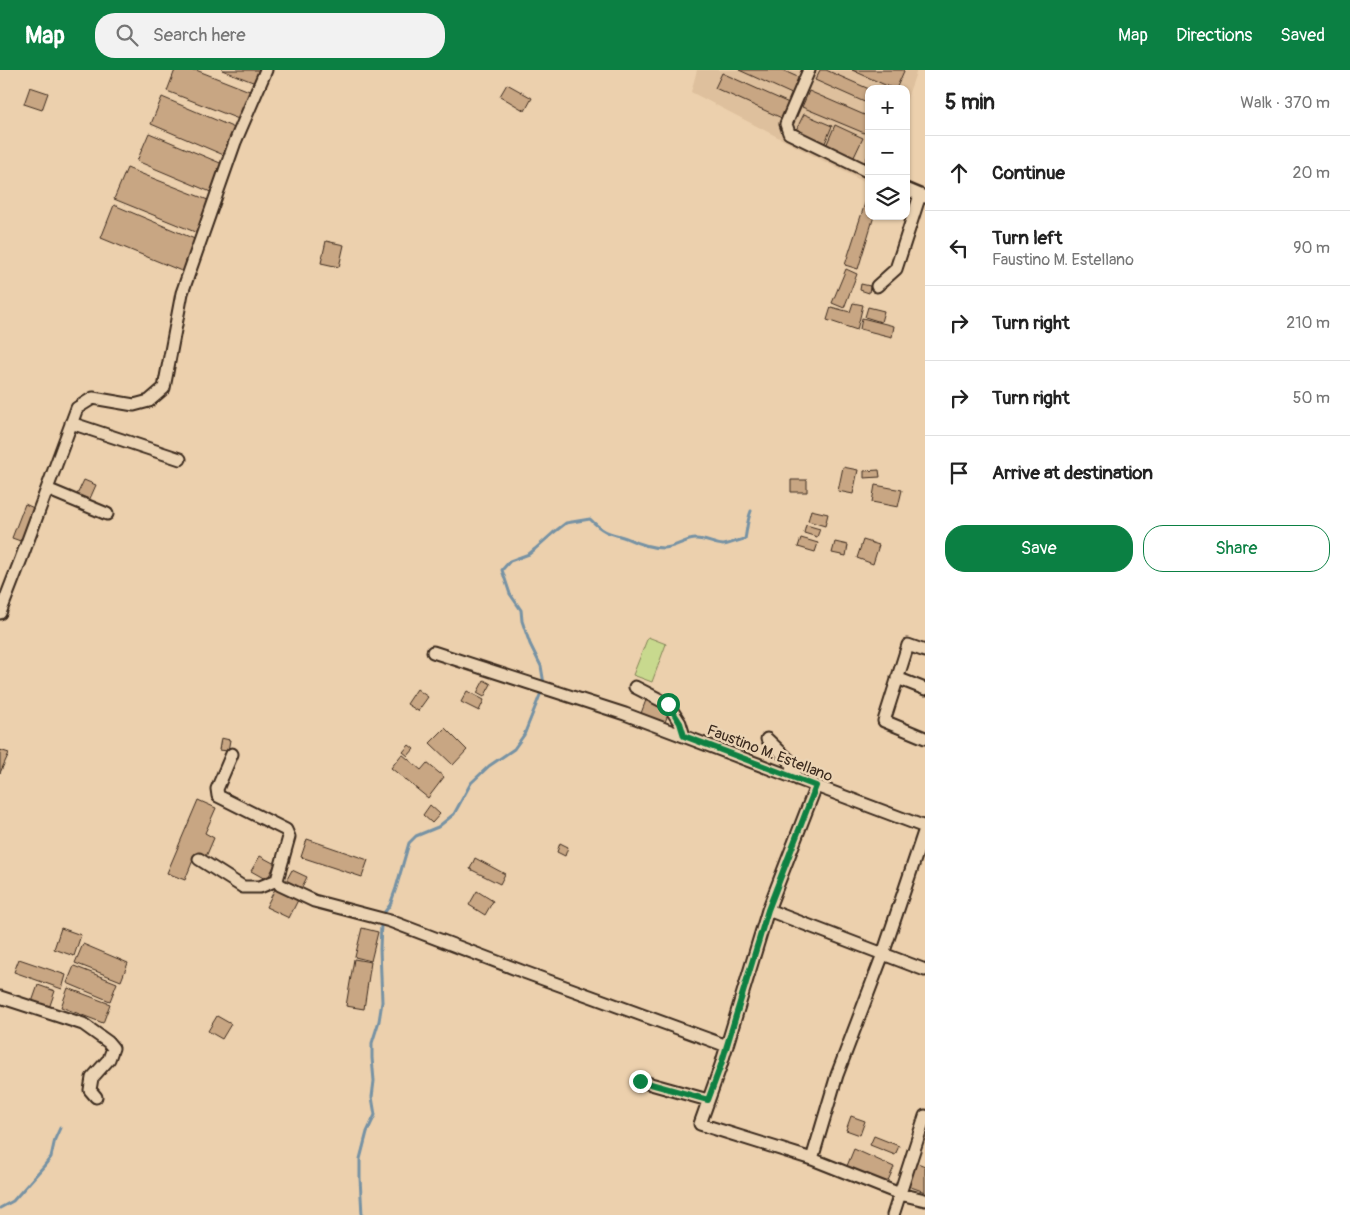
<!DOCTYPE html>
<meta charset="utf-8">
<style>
:root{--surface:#fff;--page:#f2f2f2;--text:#222;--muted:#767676;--line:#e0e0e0;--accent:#0b8043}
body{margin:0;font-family:Pangolin,sans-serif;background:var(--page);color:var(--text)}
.controls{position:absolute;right:15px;top:15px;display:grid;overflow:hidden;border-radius:10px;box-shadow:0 1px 4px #0004}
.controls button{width:45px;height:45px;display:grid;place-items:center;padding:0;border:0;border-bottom:1px solid var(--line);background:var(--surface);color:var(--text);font:25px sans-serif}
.stop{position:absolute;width:15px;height:15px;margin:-11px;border:4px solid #0b8043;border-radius:50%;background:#fff}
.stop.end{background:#0b8043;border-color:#fff;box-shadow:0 1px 5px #0008}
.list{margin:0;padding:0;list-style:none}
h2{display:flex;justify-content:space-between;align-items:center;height:65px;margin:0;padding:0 20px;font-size:21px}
h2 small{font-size:16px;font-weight:400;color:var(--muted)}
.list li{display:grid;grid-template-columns:32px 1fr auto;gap:15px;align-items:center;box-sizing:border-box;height:75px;padding:0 20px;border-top:1px solid var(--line)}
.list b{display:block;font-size:19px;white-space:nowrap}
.list p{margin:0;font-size:16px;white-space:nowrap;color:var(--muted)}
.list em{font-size:16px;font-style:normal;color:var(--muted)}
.actions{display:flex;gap:10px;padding:15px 20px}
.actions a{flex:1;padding:11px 0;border:1px solid var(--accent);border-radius:20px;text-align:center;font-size:18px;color:var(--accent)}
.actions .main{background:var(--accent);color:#fff}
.icon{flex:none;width:28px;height:28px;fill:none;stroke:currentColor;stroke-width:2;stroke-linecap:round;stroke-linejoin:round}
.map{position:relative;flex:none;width:925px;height:1145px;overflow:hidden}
header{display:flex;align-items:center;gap:30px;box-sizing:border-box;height:70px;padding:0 25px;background:var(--accent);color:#fff}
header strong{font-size:24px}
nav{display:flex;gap:28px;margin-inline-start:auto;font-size:18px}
.search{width:350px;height:45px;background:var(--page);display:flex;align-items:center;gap:12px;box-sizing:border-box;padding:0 18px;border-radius:20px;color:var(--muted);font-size:19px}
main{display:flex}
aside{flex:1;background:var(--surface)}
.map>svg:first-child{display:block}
.built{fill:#dec09d}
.green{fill:#c8d98e;stroke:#828256}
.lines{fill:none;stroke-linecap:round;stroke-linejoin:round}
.stream{stroke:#7692a4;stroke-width:3}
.building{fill:#c8a683;stroke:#3b2a1e}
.minor-casing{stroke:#3b2a1e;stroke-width:15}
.minor{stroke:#ebd3b3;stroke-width:11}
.route{stroke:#0b8043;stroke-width:6}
.labels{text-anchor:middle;stroke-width:5;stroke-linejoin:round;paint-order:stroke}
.street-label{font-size:15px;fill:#3b2a1e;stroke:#ebd3b3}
</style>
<header>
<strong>Map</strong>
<div class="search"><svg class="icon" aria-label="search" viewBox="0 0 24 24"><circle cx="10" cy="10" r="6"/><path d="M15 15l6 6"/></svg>Search here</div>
<nav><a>Map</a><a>Directions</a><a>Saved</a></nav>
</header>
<main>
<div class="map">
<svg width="925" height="1145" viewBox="0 0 925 1145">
<rect width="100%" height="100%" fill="#ecd0ad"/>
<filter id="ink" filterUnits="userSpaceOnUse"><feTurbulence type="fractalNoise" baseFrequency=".02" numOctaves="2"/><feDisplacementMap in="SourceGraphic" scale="10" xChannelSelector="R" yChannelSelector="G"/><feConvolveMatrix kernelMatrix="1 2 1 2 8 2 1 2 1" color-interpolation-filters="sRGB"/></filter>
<g filter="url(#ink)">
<!-- built -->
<path class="built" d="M697,0h220l-11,31v-12h-37v91l-3,3 -175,-91z"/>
<!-- green -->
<path class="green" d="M648,567l18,7 -14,38 -19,-7z"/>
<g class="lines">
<!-- stream -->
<path class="stream" d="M544,614l-3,-18 -11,-22 -8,-23 -1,-11 -11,-16 -8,-24 8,-9 19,-7 6,-5 18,-16 13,-10 24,-4c4,4 9,9 15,12 7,4 14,4 21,7 11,5 25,10 37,10 12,0 22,-9 33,-9 9,0 18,5 27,6 5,0 15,-5 22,-6 2,-9 2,-18 6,-28
M384,843l6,-8 6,-17 13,-45 7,-7 22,-9 16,-13 17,-31 18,-17 25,-17 10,-14 18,-45
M0,1138l13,-7 31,-35 7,-9 4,-18 5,-11
M362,1145l-2,-37v-19l7,-27 8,-17 -3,-18 2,-16 -2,-23v-15l7,-22 3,-19 -2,-53 1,-25"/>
</g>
<!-- building -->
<path class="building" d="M175,0h21l56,22 -11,28 -74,-29z
M222,0h41l-5,14z
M739,0h43l20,9 -8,16z
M820,0h6l43,19v15l-54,-24z
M852,0h51l1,1 -8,18h-2z
M722,3l69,31 -7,15 -69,-31z
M507,14l25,14 -7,13 -25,-15z
M30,17l18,6 -6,17 -18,-6z
M809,21l60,26v18l-67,-28z
M162,27l75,32 -11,27 -75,-32z
M804,44l28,12 -7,17 -29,-13z
M835,55l28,13 -10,21 -27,-13z
M149,63l76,32 -12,28 -76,-32z
M869,83v16l-6,-3z
M127,98l86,34 -13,32 -86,-35z
M869,121v25h5l-16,53 -13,-4z
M114,135l83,35 -13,32 -83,-34z
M326,171l18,4 -5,22 -18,-4z
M846,199l11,5 -13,34 -12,-5z
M861,214l9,2 -1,7 -9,-3z
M853,233l10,2 -6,25 -30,-10 4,-13 19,5z
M868,237l16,4 -3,11 -16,-5z
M862,248l32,8 -2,11 -32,-8z
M843,397l15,3 -5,24 -15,-3z
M879,400l1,7 -16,1v-7z
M84,410l12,5 -8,18 -12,-6z
M791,410h16v12h-16z
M875,415l27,5 -4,17 -26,-5z
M25,434l13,6 -12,33 -14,-5z
M811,440l17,4 -3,12 -17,-5z
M806,455l14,4 -3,8 -13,-4z
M801,468l17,5 -3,9 -17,-5z
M863,470l16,5 -6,19 -16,-6z
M835,472l13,3 -2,11 -14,-3z
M484,610l7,4 -7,13 -7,-4z
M417,619l11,8 -10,14 -11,-7z
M467,621l17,9 -5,11 -18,-9z
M646,630l24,9 -6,16 -24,-9z
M445,658l22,22 -14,15 -23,-22z
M221,668l9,2 -2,11 -9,-1z
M409,675l5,4 -6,7 -5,-4z
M0,680l9,3 -9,20z
M402,684l19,16 6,-7 17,14 -16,21 -37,-30z
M198,730l18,8 -11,25 9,5 -9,21 -10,-4 -10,25 -18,-7z
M430,735l10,9 -8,9 -9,-8z
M307,769l61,21 -6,17 -61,-20z
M560,773l8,4 -3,9 -8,-4z
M260,786l15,8 -8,16 -16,-9z
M475,788l30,16 -5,10 -30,-15z
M292,800l15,7 -7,14 -15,-8z
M275,819l23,11 -9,18 -23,-11z
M477,821l16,10 -8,14 -16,-10z
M61,858l20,7 -7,21 -20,-7z
M362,858l16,4 -7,29 -16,-4z
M83,874l45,19 -7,18 -46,-18z
M19,889l47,16 -4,14 -48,-17z
M354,889l17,3 -7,47 -18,-3z
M74,896l43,17 -7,18 -43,-18z
M38,915l17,6 -7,20 -17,-6z
M68,918l42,16 -7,19 -42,-16z
M217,946l14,8 -9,15 -14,-8z
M851,1046l14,5 -5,14 -14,-5z
M874,1066l25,10 -4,9 -25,-10z
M854,1079l40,18 -7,16 -40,-17z
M915,1092l10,4v26l-17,-6z"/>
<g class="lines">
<defs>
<path id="minor" d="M809,0l-23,54 3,9 80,39
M906,119l19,8
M877,216l19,-17 24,-74
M71,353l109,36
M47,419l60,25
M0,543l21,-54 56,-151 16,-10 41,7 15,-4 15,-13 18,-95 53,-151 31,-72
M925,581l-17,-6 -24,76 41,17
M433,582l192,62 300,113
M897,608l28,11
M635,617l33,17 12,19 4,13
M767,669l22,21 8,19
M232,684l-15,35 1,7 68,34 3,7 -12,43 3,5 34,16 76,20 134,51 203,74
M816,716l-48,124 -47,155 -21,59 112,35 88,35 25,6
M199,789l44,28h17l17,-7
M768,840l157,60
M0,927l83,27 25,18 5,6 -4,11 -17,19 -2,12 6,7
M640,1011l68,19
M812,1089l25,-84 46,-121 42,-125
M893,1145l32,-99"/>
</defs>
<!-- minor casing -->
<use href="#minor" class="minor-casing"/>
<!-- minor -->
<use href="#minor" class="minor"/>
</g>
</g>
<g class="lines" filter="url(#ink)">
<!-- route -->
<path class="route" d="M640,1011l68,19 13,-35 47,-155 48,-124 -132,-50 -4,-13 -12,-19"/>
</g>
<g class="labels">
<!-- street labels -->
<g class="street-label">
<text transform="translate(770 683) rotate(21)" y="5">Faustino M. Estellano</text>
</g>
</g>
</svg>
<div class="controls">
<button>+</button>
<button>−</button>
<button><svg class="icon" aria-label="layers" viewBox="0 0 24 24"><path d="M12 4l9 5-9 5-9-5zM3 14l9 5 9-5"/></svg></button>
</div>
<div class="stop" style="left:668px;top:634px"></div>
<div class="stop end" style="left:640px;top:1011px"></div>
</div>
<aside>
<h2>5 min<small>Walk · 370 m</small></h2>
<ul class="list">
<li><svg class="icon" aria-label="ahead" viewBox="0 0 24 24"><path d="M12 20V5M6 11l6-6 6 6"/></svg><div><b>Continue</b></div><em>20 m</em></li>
<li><svg class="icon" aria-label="left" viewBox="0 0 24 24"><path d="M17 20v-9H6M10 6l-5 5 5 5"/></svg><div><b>Turn left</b><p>Faustino M. Estellano</p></div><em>90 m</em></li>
<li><svg class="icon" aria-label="right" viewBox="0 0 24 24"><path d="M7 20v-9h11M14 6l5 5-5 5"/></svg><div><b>Turn right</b></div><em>210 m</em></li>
<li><svg class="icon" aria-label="right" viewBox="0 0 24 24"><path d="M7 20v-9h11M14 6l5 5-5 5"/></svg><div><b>Turn right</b></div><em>50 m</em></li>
<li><svg class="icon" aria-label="arrive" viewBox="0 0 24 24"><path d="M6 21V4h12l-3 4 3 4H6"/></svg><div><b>Arrive at destination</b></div></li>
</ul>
<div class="actions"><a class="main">Save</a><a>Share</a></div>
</aside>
</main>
